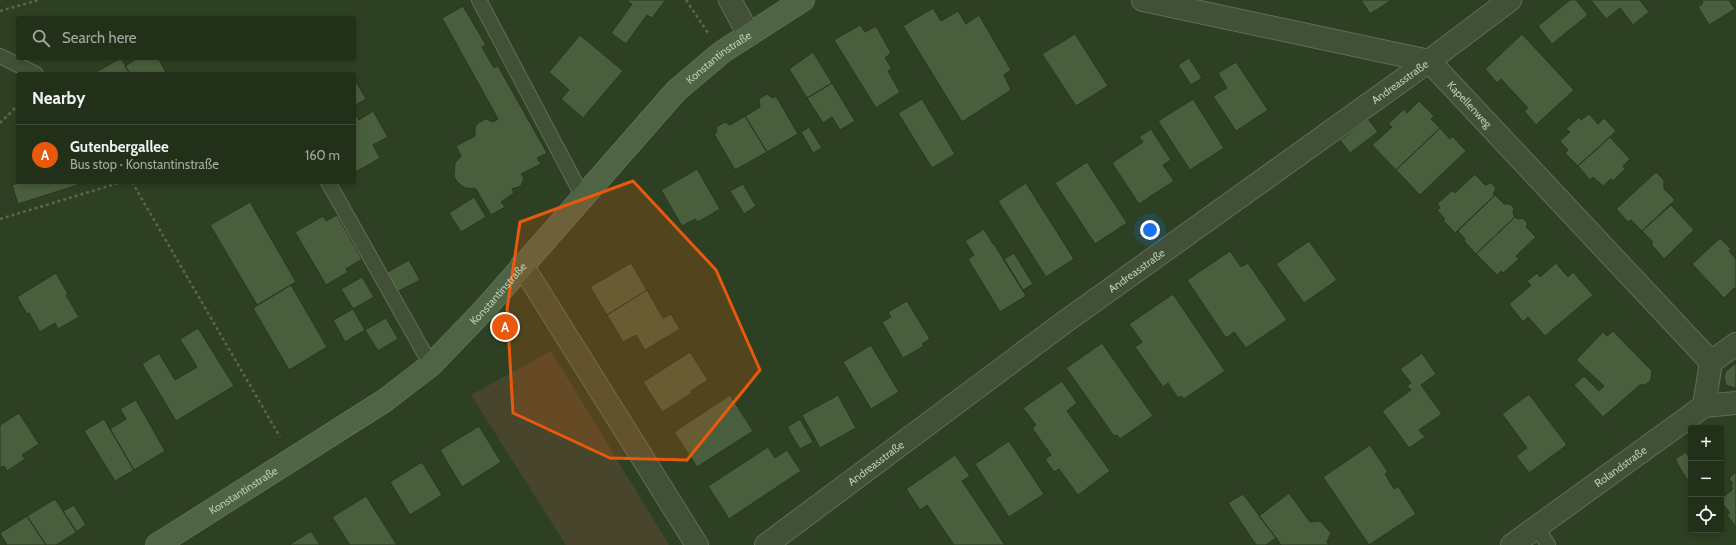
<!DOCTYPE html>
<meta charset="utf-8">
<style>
:root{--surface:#22301a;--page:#2e3c27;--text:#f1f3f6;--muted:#a2a9a2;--line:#3f4b39;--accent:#ea580c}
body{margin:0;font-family:Cabin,sans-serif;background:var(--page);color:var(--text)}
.controls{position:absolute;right:12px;bottom:12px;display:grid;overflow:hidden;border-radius:4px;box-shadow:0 2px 6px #0003}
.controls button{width:36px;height:36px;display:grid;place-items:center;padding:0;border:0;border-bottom:1px solid var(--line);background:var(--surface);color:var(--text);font:20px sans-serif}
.you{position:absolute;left:1150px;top:230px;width:14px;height:14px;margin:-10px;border:3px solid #fff;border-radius:50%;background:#1a73e8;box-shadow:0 0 0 6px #1a73e833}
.badge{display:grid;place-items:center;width:26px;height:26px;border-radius:50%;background:var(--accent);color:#fff;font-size:13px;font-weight:700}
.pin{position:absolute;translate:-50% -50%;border:2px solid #fff;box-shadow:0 1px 4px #0006}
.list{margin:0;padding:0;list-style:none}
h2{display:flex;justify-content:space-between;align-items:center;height:52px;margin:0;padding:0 16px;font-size:17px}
h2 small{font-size:13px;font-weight:400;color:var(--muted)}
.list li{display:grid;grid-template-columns:26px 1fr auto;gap:12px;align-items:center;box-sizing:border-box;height:60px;padding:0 16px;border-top:1px solid var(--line)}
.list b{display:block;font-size:15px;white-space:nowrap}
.list p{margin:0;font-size:13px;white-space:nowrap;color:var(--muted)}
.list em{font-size:13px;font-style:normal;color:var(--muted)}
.icon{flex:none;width:22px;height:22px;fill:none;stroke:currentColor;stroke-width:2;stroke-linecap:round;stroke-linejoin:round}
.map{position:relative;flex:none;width:1736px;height:545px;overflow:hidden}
.search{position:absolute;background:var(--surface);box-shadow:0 2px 6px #0003;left:16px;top:16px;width:340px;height:44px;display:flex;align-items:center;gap:10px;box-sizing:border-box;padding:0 14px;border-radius:4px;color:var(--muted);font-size:15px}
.panel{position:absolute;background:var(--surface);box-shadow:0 2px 6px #0003;left:16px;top:72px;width:340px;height:112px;border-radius:4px}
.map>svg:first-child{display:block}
.green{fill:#47462c}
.building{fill:#495e3c;stroke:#28371e}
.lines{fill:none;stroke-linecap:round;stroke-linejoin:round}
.service-casing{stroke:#5f6e55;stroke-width:16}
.minor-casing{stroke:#5f6e55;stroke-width:24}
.secondary-casing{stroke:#5f6e55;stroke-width:24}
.path{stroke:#60644a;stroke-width:2.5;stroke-dasharray:3 3;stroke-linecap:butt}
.service{stroke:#415037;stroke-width:14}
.minor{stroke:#415037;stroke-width:22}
.secondary{stroke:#4f6345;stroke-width:22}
.marked{fill:#e8590c;fill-opacity:0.2;stroke:#e8590c;stroke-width:3;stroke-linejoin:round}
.labels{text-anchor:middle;stroke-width:3.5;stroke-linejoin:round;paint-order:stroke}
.street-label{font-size:11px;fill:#bccbb3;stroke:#26351c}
</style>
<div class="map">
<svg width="1736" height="545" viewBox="0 0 1736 545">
<rect width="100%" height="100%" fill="#2e4023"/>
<!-- green -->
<path class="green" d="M551,351l118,194h-103l-95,-150z"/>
<!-- building -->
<path class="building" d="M626,0h37l2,1 -13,17 -5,-3 -21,29 -15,-11 21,-29z
M1361,0h31l-22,14z
M1570,0h6l12,15 -36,29 -14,-18z
M1591,0h49l9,12 -16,13 -13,-17 -14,11z
M1701,0h28l6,9 -26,16 -11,-18 5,-4z
M463,6l23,39 -4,2 12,21 4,-2 49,87 -10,5 4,6 -20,10 3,4 -3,8 -9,3 2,4 -13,9 4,5 -14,8 -15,-26 -11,-1 -8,-6 -3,-6 1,-13 6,-7 -5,-10 19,-10v-9l3,-4 8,-4 7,3 5,-3 -56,-101z
M933,8l8,13 17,-10 8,13 13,-9 32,55 -7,5 7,15 -49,32 -59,-96z
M860,25l5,7 11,-6 15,27 -6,5 7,11 -4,2 12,21 -24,16 -42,-68z
M1075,34l33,52 -32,20 -34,-52z
M1522,34l52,56 -38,35 -12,-14 4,-3 -27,-29 -4,4 -12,-14z
M580,35l43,36 -40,47 -22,-19 8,-9 -20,-18z
M813,52l19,31 -25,15 -18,-29z
M121,58l9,16h-37z
M138,58h20l9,16h-37l-5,-8z
M1189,58l13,20 -11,7 -13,-20z
M1236,62l32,48 -32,21 -23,-35 14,-8 -9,-15z
M354,78l12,21 -12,7z
M832,83l23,38 -15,9 -8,-13 -9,6 -16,-25z
M767,94l6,4 3,-2 22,38 -31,18 -22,-36 15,-9 -1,-8z
M922,99l33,55 -23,14 -34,-55z
M1193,99l31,49 -34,22 -32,-49z
M1419,101l15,15 -3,3 9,9 -44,42 -24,-25 20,-18 -4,-3 16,-15 3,4z
M354,111l5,9 14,-9 15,26 -15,8 7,13 -26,15z
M1589,114l9,10 6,-6 12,13 -38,35 -13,-13 3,-3 -8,-9 10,-9 -4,-3 13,-12 2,3z
M745,116l22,36 -32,18 -21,-36 3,-2 -1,-5 9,-5 5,3z
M1368,119l10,13 -28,21 -10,-13z
M809,127l13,21 -9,5 -12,-21z
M1440,128l10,11 2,-3 14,15 -46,44 -24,-25z
M1151,129l20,31 -8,5 11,16 -35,23 -27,-41 31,-21 -4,-5z
M1610,137l20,22 -7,7 2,3 -12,12 -2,-2 -8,7 -10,-9 -3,3 -12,-14z
M1087,162l40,61 -32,21 -40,-61z
M697,169l23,40 -22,13 -3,-3 -13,7 -21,-36z
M1656,172l8,8v9l11,11 -33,31 -11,-11 -3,2 -12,-13z
M1475,174l10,11 6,-2 5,5 -3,6 2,1 -40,38 -12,-13 2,-1 -8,-9 3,-2 -3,-4 16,-14 2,3z
M21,182h66l-69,22 -6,-19z
M1026,183l48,76 -28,18 -48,-76z
M743,184l13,22 -12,8 -14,-23z
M1495,195l9,9h6l4,4 -1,5 2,4 -39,37 -12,-13 1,-2 -7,-8z
M474,197l12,20 -25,15 -12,-19z
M250,202l46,80 -39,23 -47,-80z
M1671,205l23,25 -30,29 -13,-15 2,-2 -11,-11z
M337,215l25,44 -16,10 2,3 -22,13 -31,-53 28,-16 3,5z
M1515,217l3,2 5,-1 5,6 -2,3 10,10 -20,19 3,3 -16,14 -2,-2 -4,4 -21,-21z
M984,229l9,15h1l32,52 -26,16 -32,-53 6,-4 -9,-14z
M1720,238l11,11 -2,2 7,8v30l-2,-1 -10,10 -32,-34z
M1309,241l28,39 -33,23 -28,-39z
M1230,251l11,16 7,-4 39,57 -41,28 -12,-16 -8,6 -39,-58z
M1014,253l19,31 -10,6 -19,-31z
M409,260l11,20 -23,12 -11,-19z
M631,263l16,27 -40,25 -17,-28z
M1556,263l12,14 5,-5 20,23 -48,41 -17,-19 -5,5 -14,-18 22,-19 -4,-4 10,-8 3,4z
M56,273l12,21 -2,1 13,22 -21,12 -3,-6 -15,9 -11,-19 -2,1 -10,-17z
M362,277l12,20 -21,12 -12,-20z
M291,285l36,62 -38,23 -36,-62z
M647,290l16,28 8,-4 9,15 -35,21 -9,-15 -13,7 -16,-27z
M1173,294l52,77 -41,28 -3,-3 -3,2 -10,-15 -5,4 -28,-40 7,-5 -13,-18z
M907,301l23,38 -8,5 2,2 -21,12 -21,-36 9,-5 -3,-5z
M353,309l12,21 -20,12 -12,-22z
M386,318l12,21 -20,12 -13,-21z
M198,328l36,58 -58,35 -34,-57 17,-11 16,27 22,-13 -17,-28z
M1613,331l39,40 -1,9 -6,5h-5l-37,32 -29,-32 10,-9 15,15 5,-5 -28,-26 27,-28 4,4z
M1102,343l51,73 -33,23 -3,-4 -3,1 -48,-68z
M871,345l28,47 -28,17 -28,-47z
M690,352l18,28 -17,11 1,2 -30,19 -19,-30z
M1422,353l14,21 -15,11 21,29 -23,16 6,7 -16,11 -27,-37 29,-21 -4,-4 4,-3 -11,-14z
M1736,363v25h-2l-8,-3 -2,-8 2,-6z
M1062,381l15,22 -10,8 43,60 -32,24 -19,-26 -5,3 -9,-13 6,-4 -19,-27 4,-3 -13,-17z
M1529,394l38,51 -38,28 -13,-17 11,-8 -25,-34z
M730,395l23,36 -56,36 -23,-35z
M838,395l18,33 -36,20 -18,-33z
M136,400l29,51 -31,19 -24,-41 16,-10 -6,-10z
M19,413l20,31 -17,11 3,4 -18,12 -3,-5 -4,2v-43z
M104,419l30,51 -19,11 -31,-50z
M800,419l13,23 -13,7 -13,-22z
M479,426l22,36 -39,25 -22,-37z
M1009,441l35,53 -35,23 -34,-53z
M1370,445l18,27 -3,2 9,15 4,-3 18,28 -47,31 -46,-68z
M768,447l7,11 12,-8 14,21 -72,48 -21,-33z
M1686,452l5,9v16l-4,3 -12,-21z
M955,455l15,21 -8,5 43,64h-51l-27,-40 -7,5 -14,-21z
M422,462l20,33 -32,20 -20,-33z
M1736,472v55l-9,-12 3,-2 -9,-11v-3l12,-10 -2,-3 2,-2 -4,-6z
M1289,493l21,29 10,-1 11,12 -4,9 2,3h-48l-5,-7 -17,-22z
M1243,494l33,44 -10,7h-10l-28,-42z
M366,496l31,49h-47l-18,-28z
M55,499l22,33 -21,13h-10l-19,-29z
M74,505l12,20 -10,7 -13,-21z
M27,516l19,29h-39l-7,-12z
M311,531l9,14h-31z"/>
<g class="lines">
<defs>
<path id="service" d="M479,0l104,197
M0,56l36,18
M328,182l103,183
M1537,527l11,18"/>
<g id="minor">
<path d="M730,0l19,35"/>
<path id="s1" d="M1143,0l286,61 282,301"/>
<path d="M522,265l175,280"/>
<path d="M1704,406l7,-44 25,-18"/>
<path id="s2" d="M766,545l296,-221 367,-263 81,-61"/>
<path id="s3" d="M1512,545l192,-139 32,-3"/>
</g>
<g id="secondary">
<path id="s4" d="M157,545l227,-144 47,-36 53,-55 192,-219 46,-39 81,-52"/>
</g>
</defs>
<!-- service casing -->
<use href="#service" class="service-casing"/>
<!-- minor casing -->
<use href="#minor" class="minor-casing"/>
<!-- secondary casing -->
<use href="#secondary" class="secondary-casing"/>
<!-- path -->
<path class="path" d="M686,0l22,33
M0,11l39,-11
M0,123l18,-18
M132,182l148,255
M0,219l122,-37"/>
<!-- service -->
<use href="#service" class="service"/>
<!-- minor -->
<use href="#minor" class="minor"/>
<!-- secondary -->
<use href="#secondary" class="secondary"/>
</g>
<!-- marked area -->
<path class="marked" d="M633,181l83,89 44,100 -73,90 -77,-2 -97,-45 -6,-104 13,-87z"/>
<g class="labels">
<!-- street labels -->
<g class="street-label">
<text dy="4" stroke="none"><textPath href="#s4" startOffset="750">Konstantinstraße</textPath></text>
<text dy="4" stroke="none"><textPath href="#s2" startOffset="785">Andreasstraße</textPath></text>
<text dy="4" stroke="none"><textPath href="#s1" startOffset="352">Kapellenweg</textPath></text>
<text dy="4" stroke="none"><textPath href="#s2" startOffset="461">Andreasstraße</textPath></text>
<text dy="4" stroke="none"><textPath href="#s4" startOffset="426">Konstantinstraße</textPath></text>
<text dy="4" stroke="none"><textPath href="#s2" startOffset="137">Andreasstraße</textPath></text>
<text dy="4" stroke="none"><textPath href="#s3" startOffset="134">Rolandstraße</textPath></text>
<text dy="4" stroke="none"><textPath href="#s4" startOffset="102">Konstantinstraße</textPath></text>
</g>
</g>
</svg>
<div class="controls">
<button>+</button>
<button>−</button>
<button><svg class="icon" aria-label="locate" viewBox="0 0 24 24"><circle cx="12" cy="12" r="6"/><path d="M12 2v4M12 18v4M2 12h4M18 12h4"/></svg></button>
</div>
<div class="you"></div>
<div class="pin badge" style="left:505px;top:327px">A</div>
<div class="search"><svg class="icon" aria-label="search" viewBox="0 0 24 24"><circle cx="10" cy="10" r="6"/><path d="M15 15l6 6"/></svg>Search here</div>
<section class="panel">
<h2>Nearby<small></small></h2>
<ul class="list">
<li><span class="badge">A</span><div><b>Gutenbergallee</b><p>Bus stop · Konstantinstraße</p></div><em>160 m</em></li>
</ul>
</section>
</div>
